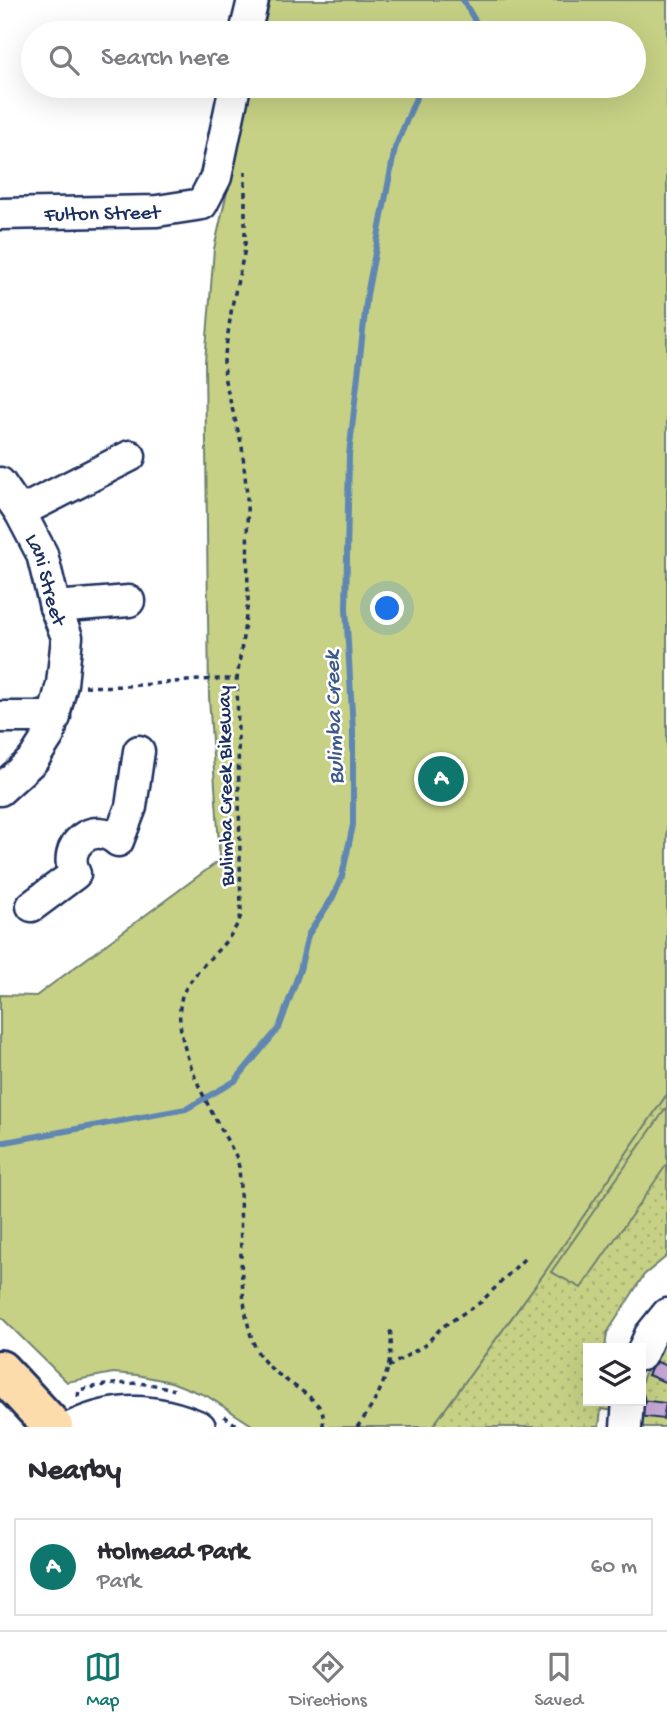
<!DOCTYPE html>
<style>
:root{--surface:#fff;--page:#f2f2f3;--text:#2b2b33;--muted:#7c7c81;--line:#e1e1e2;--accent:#0f766e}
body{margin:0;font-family:"Gochi Hand",sans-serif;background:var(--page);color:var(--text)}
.controls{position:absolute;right:21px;bottom:21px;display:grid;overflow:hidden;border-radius:0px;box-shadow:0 7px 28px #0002}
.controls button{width:63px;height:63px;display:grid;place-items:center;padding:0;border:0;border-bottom:2px solid var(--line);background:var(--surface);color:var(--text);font:35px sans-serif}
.you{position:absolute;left:388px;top:609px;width:24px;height:24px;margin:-18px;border:5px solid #fff;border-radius:50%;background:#1a73e8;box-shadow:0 0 0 10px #1a73e833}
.badge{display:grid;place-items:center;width:46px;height:46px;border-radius:50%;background:var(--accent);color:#fff;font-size:23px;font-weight:700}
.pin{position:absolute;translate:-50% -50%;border:4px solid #fff;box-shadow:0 2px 7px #0006}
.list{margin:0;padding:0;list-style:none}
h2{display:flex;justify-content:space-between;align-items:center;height:91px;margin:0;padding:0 28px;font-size:30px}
h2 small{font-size:23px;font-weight:400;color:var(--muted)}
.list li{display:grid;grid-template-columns:46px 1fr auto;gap:21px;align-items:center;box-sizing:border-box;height:98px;margin:0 14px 14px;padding:0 14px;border:2px solid var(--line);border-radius:0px}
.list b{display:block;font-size:26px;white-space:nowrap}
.list p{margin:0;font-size:23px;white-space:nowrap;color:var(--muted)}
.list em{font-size:23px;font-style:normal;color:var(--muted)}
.icon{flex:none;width:38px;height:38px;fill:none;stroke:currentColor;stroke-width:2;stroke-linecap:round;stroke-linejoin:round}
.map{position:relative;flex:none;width:667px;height:1427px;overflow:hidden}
.search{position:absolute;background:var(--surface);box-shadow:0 7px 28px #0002;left:21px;right:21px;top:21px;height:77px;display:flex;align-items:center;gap:18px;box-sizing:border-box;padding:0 24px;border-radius:38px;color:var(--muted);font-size:26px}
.sheet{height:203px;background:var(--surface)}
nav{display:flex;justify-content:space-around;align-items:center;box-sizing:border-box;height:98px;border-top:2px solid var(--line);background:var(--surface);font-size:19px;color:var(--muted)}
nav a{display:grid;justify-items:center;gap:4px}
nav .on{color:var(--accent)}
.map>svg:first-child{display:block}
.grass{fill:url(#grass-dots);stroke:#708072;stroke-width:2}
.green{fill:#c6d185;stroke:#708072;stroke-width:2}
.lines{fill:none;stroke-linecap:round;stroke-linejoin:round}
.stream{stroke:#6086b2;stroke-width:6}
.building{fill:#c5a8d4;stroke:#1b2f5e;stroke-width:2}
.minor-casing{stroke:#1b2f5e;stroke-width:35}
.major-casing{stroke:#1b2f5e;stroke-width:44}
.path{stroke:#1b2f5e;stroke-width:3.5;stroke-dasharray:5 5;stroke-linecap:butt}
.minor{stroke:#fff;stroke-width:30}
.major{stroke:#fddcac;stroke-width:38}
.labels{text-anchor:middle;stroke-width:5;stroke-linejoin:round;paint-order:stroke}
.street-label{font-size:21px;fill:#1b2f5e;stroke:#fff}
.water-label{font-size:23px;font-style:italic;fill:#3e5a88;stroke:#fff}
</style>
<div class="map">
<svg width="667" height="1427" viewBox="0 0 667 1427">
<defs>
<pattern id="grass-dots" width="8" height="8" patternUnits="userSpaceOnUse" patternTransform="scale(1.75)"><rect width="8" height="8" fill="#c6d185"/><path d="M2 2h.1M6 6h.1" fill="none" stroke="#aab475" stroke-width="1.8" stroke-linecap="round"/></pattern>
</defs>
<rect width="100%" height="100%" fill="#fff"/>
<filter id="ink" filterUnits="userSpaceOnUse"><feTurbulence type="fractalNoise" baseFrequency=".0143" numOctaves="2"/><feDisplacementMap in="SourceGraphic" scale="14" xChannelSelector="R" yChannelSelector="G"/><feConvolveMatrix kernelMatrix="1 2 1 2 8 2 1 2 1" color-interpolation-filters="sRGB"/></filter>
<g filter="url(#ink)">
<!-- grass -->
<path class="grass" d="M667,1094v162l-23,19 -37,58 -2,15h-17v53h26l1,10 -14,-2 -2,18h-167l113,-155z
M667,1333v94h-32c3,-13 4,-26 6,-39 2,-20 16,-39 26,-55z"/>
<!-- green -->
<path class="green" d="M270,0h397v1094l-122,178 -113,155h-177l-48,-31 -36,-14 -34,-7 -24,-2 -46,9 -67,-66v-321l36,1 184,-136 -11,-163 -4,-335 9,-113 37,-163h383v-53h-371z
M667,1107v57l-86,124 -30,-16z"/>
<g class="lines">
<!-- stream -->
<path class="stream" d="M463,0l15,26 -8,7
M0,1143l186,-34 49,-28 44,-53 21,-58 8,-35 25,-38 9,-21 11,-51v-94l-7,-123 3,-153 18,-160 28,-147 26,-62"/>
</g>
<!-- building -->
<path class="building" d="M655,1361l12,5v17l-19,-8z
M641,1400l25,3 -3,16 -25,-3z"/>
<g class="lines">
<defs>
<g id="minor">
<path d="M245,33l8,-33"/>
<path id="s1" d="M0,214l157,-3 45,-7 14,-27 19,-91"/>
<path id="s2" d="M0,483l20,29 22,42 13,53 12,30 -5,47 -13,51 -16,25 -33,30"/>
<path d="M20,512l110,-56"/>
<path d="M55,607l74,-6"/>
<path d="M0,717h55"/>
<path d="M32,906l43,-32c-14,-28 18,-55 43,-33l13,-34 8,-56"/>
<path d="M641,1355l9,-20 17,-21"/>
<path d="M72,1427c43,-21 84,-19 128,0"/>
<path d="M626,1427l2,-26"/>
</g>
<path id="major" d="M0,1370l53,57"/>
</defs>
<!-- minor casing -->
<use href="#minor" class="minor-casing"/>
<!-- major casing -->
<use href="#major" class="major-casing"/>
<!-- path -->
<path class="path" d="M245,171v78l-13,57 -8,55 1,20 17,65 5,49 1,107 -11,77 4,236c-9,27 -32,41 -48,63 -4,5 -9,12 -11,18 -13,48 32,120 54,160l3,11c4,52 -4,136 17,182 14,29 54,40 66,62 2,5 1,11 1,16
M85,686c50,3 101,-8 152,-7
M388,1367l37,-22 17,-18 39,-25 45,-45
M78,1397l1,-7c31,-7 63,-11 95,0
M224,1416l15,11
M357,1427c21,-26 39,-63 33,-98"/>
<!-- minor -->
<use href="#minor" class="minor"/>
<!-- major -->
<use href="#major" class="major"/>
</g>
</g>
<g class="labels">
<!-- street labels -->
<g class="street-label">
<text dy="7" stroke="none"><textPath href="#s1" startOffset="102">Fulton Street</textPath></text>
<text dy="7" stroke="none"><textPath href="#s2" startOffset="108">Lani Street</textPath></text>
<text transform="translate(224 786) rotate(-91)" y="7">Bulimba Creek Bikeway</text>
</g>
<!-- water labels -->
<g class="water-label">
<text transform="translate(332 718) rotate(-92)" y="8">Bulimba Creek</text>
</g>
</g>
</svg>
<div class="controls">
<button><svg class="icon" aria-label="layers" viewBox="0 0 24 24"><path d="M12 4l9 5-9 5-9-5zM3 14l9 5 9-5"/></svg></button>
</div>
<div class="you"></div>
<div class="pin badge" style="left:441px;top:779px">A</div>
<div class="search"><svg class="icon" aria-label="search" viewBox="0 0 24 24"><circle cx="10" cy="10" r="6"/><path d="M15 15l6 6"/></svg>Search here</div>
</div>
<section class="sheet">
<h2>Nearby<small></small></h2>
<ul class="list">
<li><span class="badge">A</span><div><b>Holmead Park</b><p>Park</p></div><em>60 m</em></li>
</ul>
</section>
<nav>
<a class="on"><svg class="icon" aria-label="map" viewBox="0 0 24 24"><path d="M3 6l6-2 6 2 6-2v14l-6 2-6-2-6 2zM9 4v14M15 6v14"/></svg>Map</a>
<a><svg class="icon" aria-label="directions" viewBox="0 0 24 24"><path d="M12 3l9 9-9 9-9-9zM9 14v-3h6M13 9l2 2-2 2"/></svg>Directions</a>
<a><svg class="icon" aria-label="saved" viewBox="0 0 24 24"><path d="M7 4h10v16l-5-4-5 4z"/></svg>Saved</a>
</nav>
